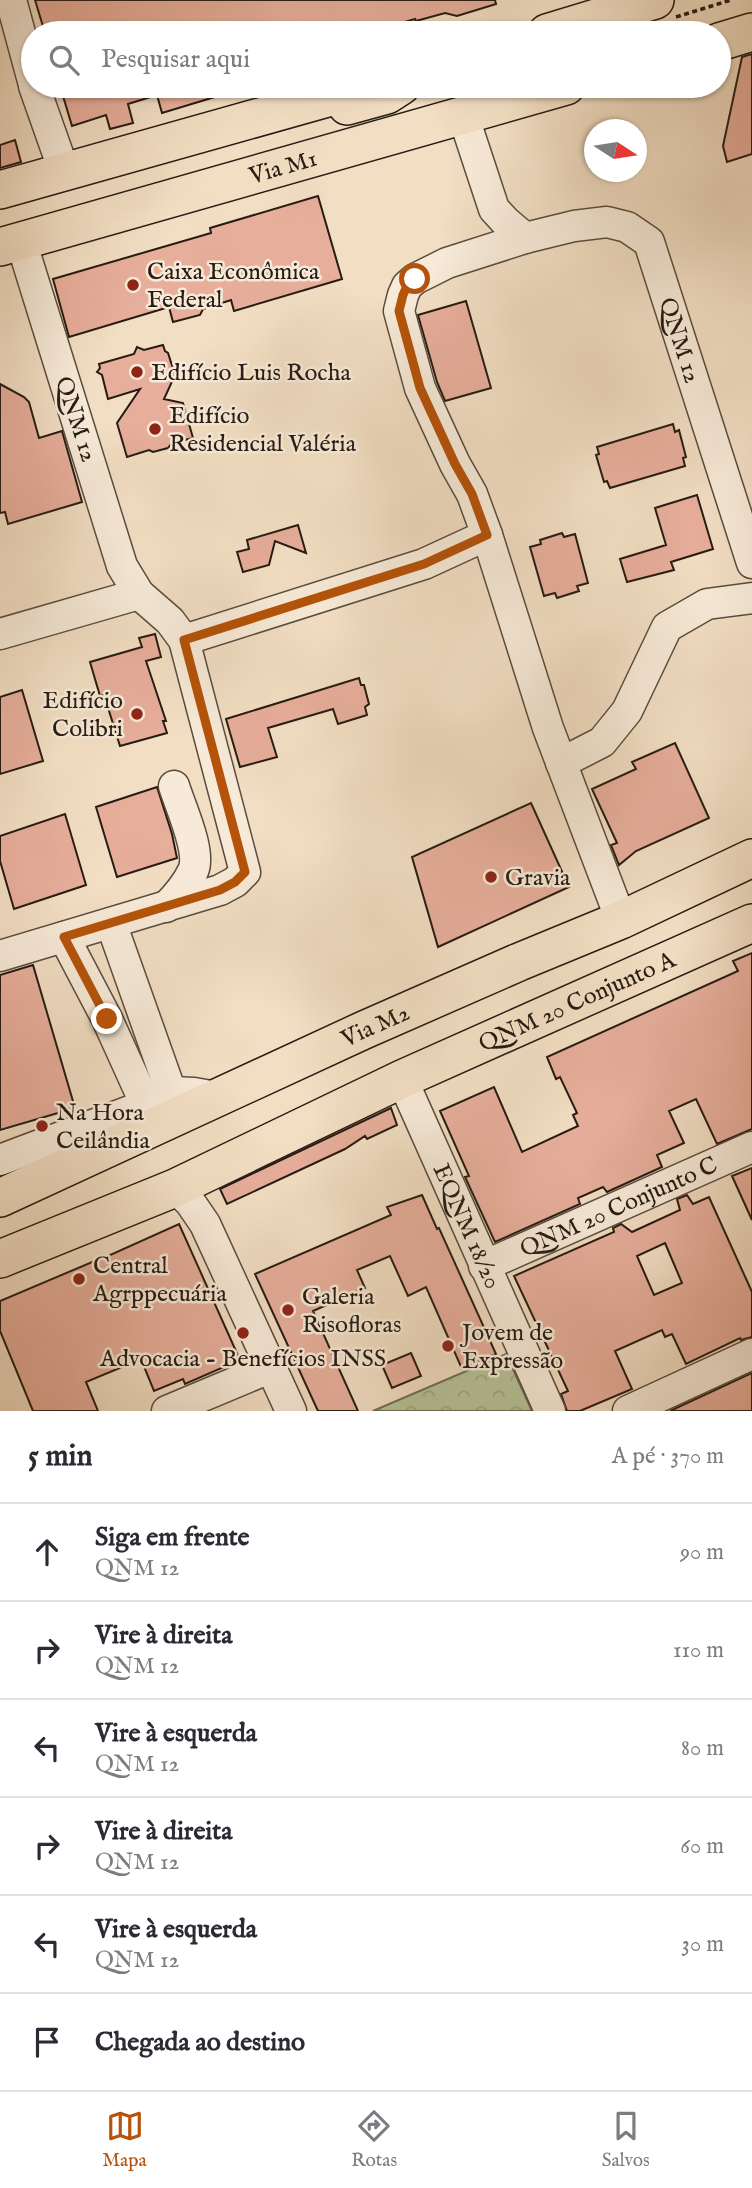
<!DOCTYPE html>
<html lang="pt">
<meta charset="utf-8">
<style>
:root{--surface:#fff;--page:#f2f2f3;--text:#2b2b33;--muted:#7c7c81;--line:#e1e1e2;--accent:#b45309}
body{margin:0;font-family:"IM FELL English",serif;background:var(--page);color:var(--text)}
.compass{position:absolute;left:584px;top:119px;width:63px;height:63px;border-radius:50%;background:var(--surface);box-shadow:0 2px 5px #0004;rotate:102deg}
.stop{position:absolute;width:21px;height:21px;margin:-16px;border:5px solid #b45309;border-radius:50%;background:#fff}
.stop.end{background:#b45309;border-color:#fff;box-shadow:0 2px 7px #0008}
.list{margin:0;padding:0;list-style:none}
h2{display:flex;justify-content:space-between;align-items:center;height:91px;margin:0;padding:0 28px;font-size:30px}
h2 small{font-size:23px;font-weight:400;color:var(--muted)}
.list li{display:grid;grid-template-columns:46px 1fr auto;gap:21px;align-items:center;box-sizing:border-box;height:98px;padding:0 28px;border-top:2px solid var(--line)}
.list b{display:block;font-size:26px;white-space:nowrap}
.list p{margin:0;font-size:23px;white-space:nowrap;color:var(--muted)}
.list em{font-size:23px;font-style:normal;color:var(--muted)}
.icon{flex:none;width:38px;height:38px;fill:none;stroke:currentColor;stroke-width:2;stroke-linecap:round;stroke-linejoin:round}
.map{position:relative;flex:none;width:752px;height:1411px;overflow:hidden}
.search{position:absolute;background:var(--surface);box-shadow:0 2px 5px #0004;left:21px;right:21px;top:21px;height:77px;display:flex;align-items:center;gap:18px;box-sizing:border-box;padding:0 24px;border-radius:38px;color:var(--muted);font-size:26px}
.sheet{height:679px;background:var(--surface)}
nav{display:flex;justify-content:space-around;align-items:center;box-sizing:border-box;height:98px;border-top:2px solid var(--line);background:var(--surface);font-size:19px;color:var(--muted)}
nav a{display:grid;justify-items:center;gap:4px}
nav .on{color:var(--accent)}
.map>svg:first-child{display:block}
.park{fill:url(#park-crowns);stroke:#6e6e56;stroke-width:2}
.building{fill:#e7ae9b;stroke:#261b13;stroke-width:2;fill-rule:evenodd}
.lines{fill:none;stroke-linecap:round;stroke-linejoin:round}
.minor-casing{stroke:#594c3f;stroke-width:33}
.major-casing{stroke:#261b13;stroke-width:40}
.path{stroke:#261b13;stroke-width:3.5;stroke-dasharray:5 3.5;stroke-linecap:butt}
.minor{stroke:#f7ead8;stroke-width:30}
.major{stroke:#f2dec3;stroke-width:37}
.route{stroke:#b45309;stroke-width:9}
.poi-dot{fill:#8f2418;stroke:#f7ead8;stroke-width:2.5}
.labels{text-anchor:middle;stroke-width:5;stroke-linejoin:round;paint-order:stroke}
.street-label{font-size:24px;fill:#261b13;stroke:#f7ead8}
.poi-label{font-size:24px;fill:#261b13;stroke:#f7ead8;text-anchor:start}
</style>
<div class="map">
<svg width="752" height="1411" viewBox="0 0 752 1411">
<defs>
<pattern id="park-crowns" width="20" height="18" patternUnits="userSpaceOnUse" patternTransform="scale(1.75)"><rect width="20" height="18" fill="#b6c298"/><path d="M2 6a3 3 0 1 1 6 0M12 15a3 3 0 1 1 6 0" fill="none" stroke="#9ca682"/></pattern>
</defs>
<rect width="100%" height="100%" fill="#f2dec3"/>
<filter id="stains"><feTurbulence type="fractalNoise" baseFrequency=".00286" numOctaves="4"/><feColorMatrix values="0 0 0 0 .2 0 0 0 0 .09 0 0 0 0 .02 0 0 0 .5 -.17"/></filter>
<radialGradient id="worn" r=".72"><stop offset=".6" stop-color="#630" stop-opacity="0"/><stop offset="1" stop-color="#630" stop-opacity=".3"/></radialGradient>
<!-- park -->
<path class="park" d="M506,1354l26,57h-159z"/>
<!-- building -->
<path class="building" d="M35,0h460l1,4 -39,12 -12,-3 -29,8 -1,-2 -47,14h-323z
M752,54v100l-25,8 -4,-16 19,-89z
M60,86h178v4l-76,23 -5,-18 -29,9 5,19 -23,6 -4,-14 -34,11z
M15,140l6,22 -21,6v-23z
M318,196l24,83 -108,32 -3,-11 -28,9 -3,6 -27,7 -4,-15 -100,30 -16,-58 158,-46 -1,-5z
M466,301l25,87 -46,13 -8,-19 -19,-67z
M163,345l2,6 3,2 7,22 -11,24 19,4 10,35 -21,5 -4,5 -15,4 -4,-2 -22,7 -10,-34 23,-34 -32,10 -6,-24 -5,-3 3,-4 -1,-4 35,-10 3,-7 7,3z
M0,384l24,13 5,5 10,36 23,-7 20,71 -74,22 -3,-12 -5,1z
M673,424l2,8 4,-2 7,27 -3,1 2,8 -75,22 -3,-7 -3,1 -8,-27 3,-1 -2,-7z
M697,495l16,54 -42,13 3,8 -47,12 -7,-23 46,-14 -11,-37z
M298,525l8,28 -31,-12 -6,24 -26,7 -6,-20 12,-3 -2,-9z
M562,533l2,4 11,-3 13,49 -11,3 2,5 -22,7 -2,-5 -11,3 -14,-49 11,-3 -1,-4z
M155,634l6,23 -15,4 20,60h-3l4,12 -47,13 -16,-51 -4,1 -10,-34 52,-15 -3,-9z
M359,678l2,7h3l5,19 -4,3 2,8 -29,9 -5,-15 -65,19 9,29 -37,10 -14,-48z
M22,690l21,71 -43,13v-77z
M675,743l34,75 -73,33 -17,14 -8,-20 6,-2 -25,-54 44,-20 -4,-7z
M157,787l15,47 5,24 -60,19 -21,-70z
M531,803l38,84 -131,60 -26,-90z
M65,814l21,71 -72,24 -14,-48v-25z
M752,953v176l-35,15 -21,-45 -27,12 15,32 -27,12 5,12 -55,25 -4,-5 -25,11 2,6 -85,38 -30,-65 4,-1 -29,-65 54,-24 28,65 56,-26 -5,-11 4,-2 -17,-36 -4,2 -9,-22 191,-86 -5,-10z
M33,965l42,143 -75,22v-155z
M391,1108l6,17 -30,14 -2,-3 -20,13 -118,55 -7,-15z
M752,1168v52l-20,-44z
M422,1195l15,34 2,-1 57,126 -34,15 -36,-82 -18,9 -18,-40 -33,14 8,18 -52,23 45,100h-40l-63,-137 136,-59 -4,-8z
M687,1195l6,9 16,-7 43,95v45l-11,3 -1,-2 -54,26 -14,-30 -7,3 -3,-7 -47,21 17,38 -52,22h-13l-6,-17 7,-3 -54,-115 100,-44 -1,-4 8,-4 11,8 48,-22 -3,-11zM665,1243l17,40 -28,12 -17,-39z
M179,1224l61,136 -55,24 -2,-5 -29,12 -13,-32 -55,23 12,29h-65l-33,-80v-30l97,-41v1z
M411,1353l10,23 -29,12 -10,-23z
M752,1373v38h-82z"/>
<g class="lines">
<defs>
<g id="minor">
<path d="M11,0l22,81"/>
<path d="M34,86l30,85"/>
<path d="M463,115l31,94 11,12 20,17"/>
<path d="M0,634l139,-40"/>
<path d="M184,640l240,-76 63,-29"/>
<path d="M561,763l41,-21 25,-31 40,-84 40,-23 45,-6"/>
<path d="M166,907c10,-10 21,-23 27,-36 9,-19 -13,-65 -19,-85"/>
<path id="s1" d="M621,920l-73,-192 -61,-193 -15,-41 -17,-30 -35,-76 -21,-77 4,-16 4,-9 8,-7 32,-16 78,-25 49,-12 33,-4 20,5 22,15 103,321"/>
<path d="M111,923l60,169"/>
<path d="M64,937l43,82 39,86"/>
<path d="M0,956l220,-66 15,-8 10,-10 -61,-232 -14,-19 -31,-27 -17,-28 -101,-325"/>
<path id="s2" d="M402,1079l148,332"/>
<path d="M0,1160l146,-55 25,-13 23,1 22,4"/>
<path d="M175,1188l15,14 15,22 86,187"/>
<path id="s3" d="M484,1266l268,-119"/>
<path d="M167,1411l105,-44"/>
<path d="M628,1411l124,-57"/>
</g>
<g id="major">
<path d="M547,33l108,-33"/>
<path d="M719,42l33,-10"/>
<path d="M347,106l40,-11 14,-9"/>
<path d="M0,190l370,-104"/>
<path id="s4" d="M0,247l566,-161"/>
<path id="s5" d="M0,1198l364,-168 155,-68 102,-42 131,-62"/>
<path id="s6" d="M0,1259l175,-71 227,-109 350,-156"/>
</g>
</defs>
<!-- minor casing -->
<use href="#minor" class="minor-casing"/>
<!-- major casing -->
<use href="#major" class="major-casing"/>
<!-- path -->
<path class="path" d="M676,17l55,-17
M427,93l25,-7"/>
<!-- minor -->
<use href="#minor" class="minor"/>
<!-- major -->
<use href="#major" class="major"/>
</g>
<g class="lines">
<!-- route -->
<path class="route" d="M107,1019l-43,-82 156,-47 15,-8 10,-10 -61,-232 240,-76 63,-29 -15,-41 -17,-30 -35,-76 -21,-77 4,-16 4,-9 8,-7"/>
</g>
<!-- markers -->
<g class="poi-dot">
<circle cx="133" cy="285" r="7"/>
<circle cx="137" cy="372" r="7"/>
<circle cx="155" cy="429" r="7"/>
<circle cx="137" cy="714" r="7"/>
<circle cx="491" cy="877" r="7"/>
<circle cx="42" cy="1126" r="7"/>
<circle cx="79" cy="1279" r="7"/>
<circle cx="288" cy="1310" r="7"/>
<circle cx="243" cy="1333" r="7"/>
<circle cx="448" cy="1346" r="7"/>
</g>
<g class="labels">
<!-- street labels -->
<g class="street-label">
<text dy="8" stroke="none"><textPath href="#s4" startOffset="294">Via M1</textPath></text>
<text dy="8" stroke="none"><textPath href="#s1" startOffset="1038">QNM 12</textPath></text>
<text transform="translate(77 419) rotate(72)" y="8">QNM 12</text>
<text dy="8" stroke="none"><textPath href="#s6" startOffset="632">QNM 20 Conjunto A</textPath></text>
<text dy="8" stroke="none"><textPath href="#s5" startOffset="413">Via M2</textPath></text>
<text dy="8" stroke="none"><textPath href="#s3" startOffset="147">QNM 20 Conjunto C</textPath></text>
<text dy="8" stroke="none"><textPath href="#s2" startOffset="161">EQNM 18/20</textPath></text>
</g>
<!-- poi labels -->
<g class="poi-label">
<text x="147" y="279">Caixa Econômica<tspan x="147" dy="28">Federal</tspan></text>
<text x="151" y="380">Edifício Luis Rocha</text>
<text x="169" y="423">Edifício<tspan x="169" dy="28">Residencial Valéria</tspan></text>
<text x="123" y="708" text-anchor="end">Edifício<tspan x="123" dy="28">Colibri</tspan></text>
<text x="505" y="885">Gravia</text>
<text x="56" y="1120">Na Hora<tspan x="56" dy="28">Ceilândia</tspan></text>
<text x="93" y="1273">Central<tspan x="93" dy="28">Agrppecuária</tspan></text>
<text x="302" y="1304">Galeria<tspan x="302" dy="28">Risofloras</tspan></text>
<text x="462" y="1340">Jovem de<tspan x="462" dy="28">Expressão</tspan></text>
<text x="243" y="1366" text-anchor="middle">Advocacia - Benefícios INSS</text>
</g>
</g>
<rect width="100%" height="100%" filter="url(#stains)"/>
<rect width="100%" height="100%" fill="url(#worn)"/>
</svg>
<svg class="compass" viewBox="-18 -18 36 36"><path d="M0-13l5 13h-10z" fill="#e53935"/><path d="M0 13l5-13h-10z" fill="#7c7c81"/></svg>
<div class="stop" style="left:415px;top:279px"></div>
<div class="stop end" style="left:107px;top:1019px"></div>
<div class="search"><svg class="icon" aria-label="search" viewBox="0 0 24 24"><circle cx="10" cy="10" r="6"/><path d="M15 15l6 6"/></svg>Pesquisar aqui</div>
</div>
<section class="sheet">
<h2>5 min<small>A pé · 370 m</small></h2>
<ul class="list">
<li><svg class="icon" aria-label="ahead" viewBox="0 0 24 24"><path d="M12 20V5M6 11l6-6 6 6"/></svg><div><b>Siga em frente</b><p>QNM 12</p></div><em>90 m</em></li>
<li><svg class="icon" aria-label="right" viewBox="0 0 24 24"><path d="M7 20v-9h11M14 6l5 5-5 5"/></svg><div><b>Vire à direita</b><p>QNM 12</p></div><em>110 m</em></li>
<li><svg class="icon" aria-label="left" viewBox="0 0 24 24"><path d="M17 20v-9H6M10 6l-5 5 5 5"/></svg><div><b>Vire à esquerda</b><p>QNM 12</p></div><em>80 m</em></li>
<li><svg class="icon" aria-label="right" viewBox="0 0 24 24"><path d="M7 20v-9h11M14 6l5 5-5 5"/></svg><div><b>Vire à direita</b><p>QNM 12</p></div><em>60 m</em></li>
<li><svg class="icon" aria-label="left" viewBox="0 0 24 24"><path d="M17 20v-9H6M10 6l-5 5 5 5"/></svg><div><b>Vire à esquerda</b><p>QNM 12</p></div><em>30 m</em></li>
<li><svg class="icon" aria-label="arrive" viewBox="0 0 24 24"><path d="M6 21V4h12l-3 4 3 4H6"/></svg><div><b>Chegada ao destino</b></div></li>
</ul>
</section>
<nav>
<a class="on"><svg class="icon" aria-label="map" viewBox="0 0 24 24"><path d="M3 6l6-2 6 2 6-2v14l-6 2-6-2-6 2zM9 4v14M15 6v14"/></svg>Mapa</a>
<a><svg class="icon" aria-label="directions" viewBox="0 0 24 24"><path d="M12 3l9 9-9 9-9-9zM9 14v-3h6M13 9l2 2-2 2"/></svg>Rotas</a>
<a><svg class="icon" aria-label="saved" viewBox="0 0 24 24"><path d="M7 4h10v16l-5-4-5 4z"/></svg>Salvos</a>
</nav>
